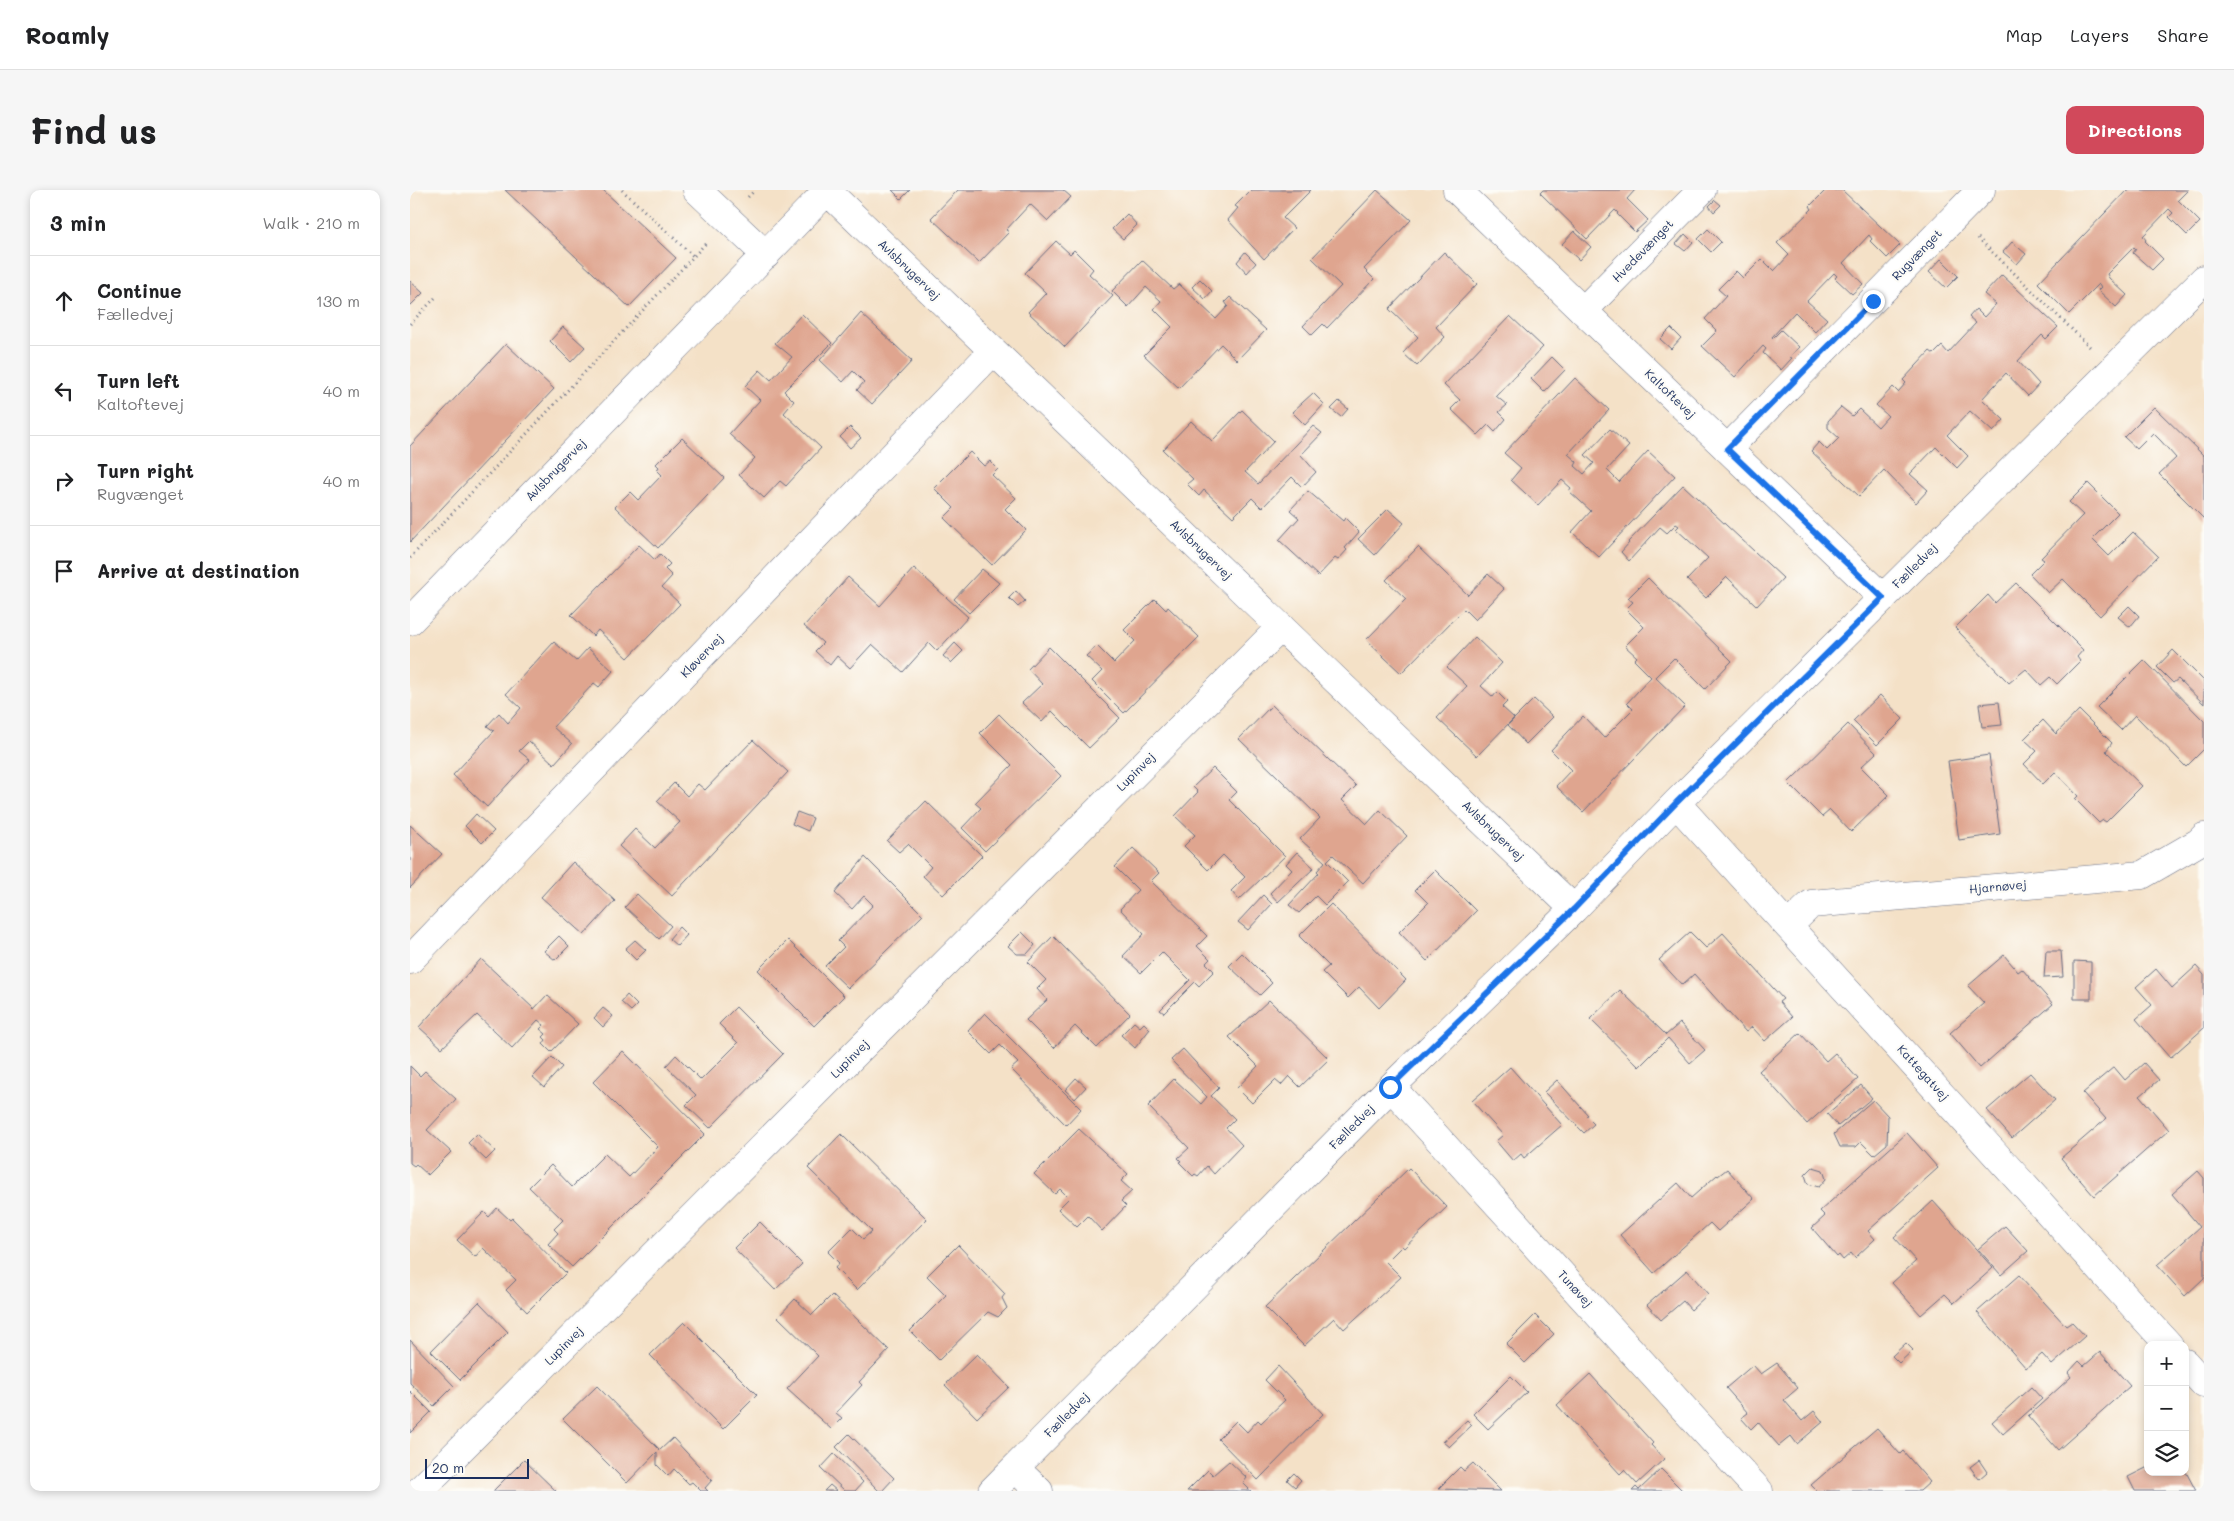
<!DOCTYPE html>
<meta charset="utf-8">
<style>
:root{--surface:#fff;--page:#f6f6f6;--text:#202124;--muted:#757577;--line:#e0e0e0;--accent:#d1495b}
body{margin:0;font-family:Mali,sans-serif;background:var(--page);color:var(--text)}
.controls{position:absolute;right:15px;bottom:15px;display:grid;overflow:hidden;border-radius:10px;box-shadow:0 2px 8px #0003}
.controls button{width:45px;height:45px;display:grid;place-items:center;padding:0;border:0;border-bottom:1px solid var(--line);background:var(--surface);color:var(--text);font:25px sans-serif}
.scale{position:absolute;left:15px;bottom:12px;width:104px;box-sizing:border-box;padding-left:5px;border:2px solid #1b2f5e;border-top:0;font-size:14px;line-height:18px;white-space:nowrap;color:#1b2f5e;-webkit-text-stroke:4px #fdfcf7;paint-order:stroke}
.stop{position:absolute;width:15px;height:15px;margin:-11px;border:4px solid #1a73e8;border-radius:50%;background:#fff}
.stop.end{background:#1a73e8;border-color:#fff;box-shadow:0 1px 5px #0008}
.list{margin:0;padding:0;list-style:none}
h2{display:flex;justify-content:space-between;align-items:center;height:65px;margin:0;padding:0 20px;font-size:21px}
h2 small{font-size:16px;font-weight:400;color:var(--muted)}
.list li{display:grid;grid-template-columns:32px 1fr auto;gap:15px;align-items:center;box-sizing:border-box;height:90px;padding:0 20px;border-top:1px solid var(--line)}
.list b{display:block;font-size:19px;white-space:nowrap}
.list p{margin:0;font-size:16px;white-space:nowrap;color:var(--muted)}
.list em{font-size:16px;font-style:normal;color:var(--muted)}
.icon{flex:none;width:28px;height:28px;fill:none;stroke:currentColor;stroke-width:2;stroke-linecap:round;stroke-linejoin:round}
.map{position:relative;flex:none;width:1794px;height:1301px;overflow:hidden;border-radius:10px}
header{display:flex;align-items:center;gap:30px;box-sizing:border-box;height:70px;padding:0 25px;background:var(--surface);border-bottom:1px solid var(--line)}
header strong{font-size:24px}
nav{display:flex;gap:28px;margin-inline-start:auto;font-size:18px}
.intro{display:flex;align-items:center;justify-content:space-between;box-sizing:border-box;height:120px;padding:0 30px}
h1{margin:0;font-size:35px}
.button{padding:12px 22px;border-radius:10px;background:var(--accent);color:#fff;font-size:18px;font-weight:700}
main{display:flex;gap:30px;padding:0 30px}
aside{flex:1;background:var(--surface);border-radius:10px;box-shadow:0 2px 8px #0003}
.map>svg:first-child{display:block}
.building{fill:#dfa58f}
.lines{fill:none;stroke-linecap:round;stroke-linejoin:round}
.street-casing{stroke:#676d83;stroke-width:29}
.path{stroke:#676d83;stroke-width:3;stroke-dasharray:1 4;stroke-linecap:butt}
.street{stroke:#fff;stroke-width:28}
.route{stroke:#1a73e8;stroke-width:6}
.labels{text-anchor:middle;stroke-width:4.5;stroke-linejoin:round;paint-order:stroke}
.street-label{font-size:12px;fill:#1b2f5e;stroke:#fdfcf7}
</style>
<header>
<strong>Roamly</strong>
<nav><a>Map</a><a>Layers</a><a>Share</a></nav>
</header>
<div class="intro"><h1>Find us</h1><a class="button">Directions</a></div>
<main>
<aside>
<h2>3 min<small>Walk · 210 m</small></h2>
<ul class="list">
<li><svg class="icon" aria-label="ahead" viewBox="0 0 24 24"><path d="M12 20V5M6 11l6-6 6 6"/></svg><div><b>Continue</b><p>Fælledvej</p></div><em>130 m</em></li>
<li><svg class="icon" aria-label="left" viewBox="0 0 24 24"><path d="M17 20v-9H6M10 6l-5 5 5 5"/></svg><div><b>Turn left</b><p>Kaltoftevej</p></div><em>40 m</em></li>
<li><svg class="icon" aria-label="right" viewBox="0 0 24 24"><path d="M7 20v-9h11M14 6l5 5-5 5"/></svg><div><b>Turn right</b><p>Rugvænget</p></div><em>40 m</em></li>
<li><svg class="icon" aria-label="arrive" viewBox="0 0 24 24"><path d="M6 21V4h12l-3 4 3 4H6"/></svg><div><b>Arrive at destination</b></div></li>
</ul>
</aside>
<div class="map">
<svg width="1794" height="1301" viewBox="0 0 1794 1301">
<rect width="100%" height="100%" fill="#fdfcf7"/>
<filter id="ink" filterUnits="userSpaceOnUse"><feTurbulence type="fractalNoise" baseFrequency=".02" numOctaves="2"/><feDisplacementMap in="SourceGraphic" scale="10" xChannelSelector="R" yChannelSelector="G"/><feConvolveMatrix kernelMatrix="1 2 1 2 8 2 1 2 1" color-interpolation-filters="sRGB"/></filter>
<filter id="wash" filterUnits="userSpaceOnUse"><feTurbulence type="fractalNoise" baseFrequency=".0096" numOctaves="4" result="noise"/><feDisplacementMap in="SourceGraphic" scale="20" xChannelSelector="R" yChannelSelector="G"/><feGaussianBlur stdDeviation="1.12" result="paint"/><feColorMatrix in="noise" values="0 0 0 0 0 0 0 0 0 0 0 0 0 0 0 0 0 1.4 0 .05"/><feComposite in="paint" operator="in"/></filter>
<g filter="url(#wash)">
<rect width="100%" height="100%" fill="#f4e1c7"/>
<g id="blocks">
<!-- building -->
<path class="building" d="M95,0h98l73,68 -47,49z
M482,0h18l-9,9z
M548,0h105l8,7 -23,24 -18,-17 -24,26 3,2 -30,31 -48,-45z
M841,0h60l-28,28 11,10 -30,31 -36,-39 10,-12 -3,-2z
M967,0l34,30 -47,49 10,10 -47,49 -4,-4 -11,11 -9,-9 38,-40 -29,-28z
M1133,0h92l-8,9 21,21 -13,12 -18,-18 1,-1 -3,-3 -28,29 -47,-46z
M1416,0h16l58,55 -13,13 -17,-17 2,-2 -3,-4 -26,28 20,21 -11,10 -17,-16 2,-2 -3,-3 -27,28 20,18 -12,13 -20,-20 -23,25 1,1 8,-8 18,17 -9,10 2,1 -11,12 -18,-17 3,-4 -3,-3 -28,31 -33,-31 15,-15 -12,-12 21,-23 -8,-7 18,-18 7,7 19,-19 12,12 15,-16 -12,-12 35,-34 -2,-3z
M1717,0h61l-10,10 22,22 -13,13 -18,-18 4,-4 -4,-4 -26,27 3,4 -1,1 18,18 -11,11 -19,-17 3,-4 -2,-2 -27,27 2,4 18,17 -11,12 -18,-17 3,-3 -2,-3 -30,30 -31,-31z
M1305,10l6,5 -7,7 -5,-6z
M717,24l10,11 -14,14 -11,-10z
M1298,39l13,13 -10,10 -13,-13z
M1164,41l17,16 -12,13 -17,-16z
M1275,44l8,8 -8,9 -9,-7z
M646,51l14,13 4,-4 19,19 -4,5 24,22 -48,51 -37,-35 18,-19 -21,-20z
M1602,52l14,12 -9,10 -14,-12z
M835,62l11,11 -9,10 -10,-11z
M1034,62l33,32 -41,43 9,10 -28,29 -14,-13 15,-16 -29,-28z
M1531,69l17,17 -12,12 -17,-16z
M732,70l31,29 6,-5 37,35 12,-13 -3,-4 5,-5 36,33 -29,30 -16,-16 -42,44 -35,-33 28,-28 -18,-18 7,-8 -15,-14 -18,20 -16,-16z
M1592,85l56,52 -12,12 -4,-4 -24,26 21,23 -11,12 -22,-23 -24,26 22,21 -11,12 -23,-21 -23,24 21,21 -11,12 -21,-21 -26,27 18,16 -12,13 -32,-33 -25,26 -48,-45 8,-9 8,8 12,-12 -11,-10v-7l13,-14 11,9 7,-7 19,18 10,-11 -12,-11 17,-18 5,5 8,-9 -3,-3 27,-29 4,3 8,-8 6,7 28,-30 -7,-6 7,-8 8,8 12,-13 -12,-10z
M790,89l12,12 -7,8 -13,-12z
M0,91l13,12 -13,13z
M451,123l51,48 -40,43 -15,-14 7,-8 -11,-11 -10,11 -23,-22z
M392,124l30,29 -48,48 10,10 -10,12 37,35 -35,38 -6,-5 -16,17 -25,-23 16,-17 -26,-24 31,-34 -15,-14 15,-16 11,10 21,-23 -17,-14z
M1100,126l33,31 -47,49 11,9 -8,7 7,7 -11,13 -7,-7 -10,10 -27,-26 9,-9 -16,-15z
M153,137l22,20 -14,15 -21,-21z
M1261,138l10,10 -10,11 -11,-10z
M96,154l48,45 -144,153v-96z
M1142,167l13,13 -21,22 -13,-13z
M1165,188l34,32 -41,44 9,8 -2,4 9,8 10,-11 -9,-8 25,-26 19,17 -22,24 12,12 29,-31 27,25 -76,81 -27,-25 19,-21 -22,-20 2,-3 -9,-8 -24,25 -27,-25 10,-12 -17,-15z
M903,203l11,11 -19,21 -13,-13z
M929,211l9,8 -7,8 -10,-8z
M1744,217l50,49v63l-45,-45 17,-16 -15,-17 -8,-8 -16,16 -13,-12z
M832,220l32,31 -29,31 13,12 55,-58 9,7 -21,22 15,17 -14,15 -10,-10 -30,31 -10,-10 -19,19 -29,-27 -5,6 -12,-12 6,-5 -30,-29 28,-29 21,20z
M440,237l11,11 -11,10 -10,-11z
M272,248l42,40 -66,70 -43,-41 15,-15 8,8 24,-25 -5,-5 2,-3 -3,-3z
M560,262l14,14 6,-5 8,8 -6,6 24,23 -11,11 21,21 -34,35 -48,-47 10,-10 -20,-20z
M1678,293l30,30 -26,26 17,17 24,-24 25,24 -58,60 -37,-37 -15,14 -18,-19 14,-14 -3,-2 42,-43 -14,-13z
M1273,295l100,93 -26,28 -30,-29 -21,21 -19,-18 21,-22 -32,-29 3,-3 -3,-2 -9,9 -7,-6 -31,34 -8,-9 8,-9 -1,-1z
M898,301l35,30 2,-3 14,14 -14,16 2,2 -9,10 -3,-2 -17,18 -39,-36 20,-22 -9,-8z
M978,319l16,14 -29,32 -17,-16z
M229,355l16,15 5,-6 10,10 -5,5 7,7 -10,11 18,17 -52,54 -30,-28 -5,6 -22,-21z
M1008,357l50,48 20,-21 16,15 -29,31 -11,-11 -63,64 -35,-33 40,-41 -20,-19z
M504,378l54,49 -31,34 -8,-8 -26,29 -31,-28 -22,24 -13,-12 -7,9 -15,-14 8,-8 -19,-17 44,-49 32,29z
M572,379l17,14 -30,30 -15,-14z
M1238,388l84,83 -27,28 -31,-31 -19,19 30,29 -102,106 -27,-26 15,-16 -20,-20 32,-34 21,22 29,-29 -6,-6 24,-26 -17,-17 3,-3 -12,-11 19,-19 -18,-18 7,-7 -5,-4z
M1606,393l67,67 -6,7 3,4 -23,23 -7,-7 -9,8 -15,-16 -17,14 -54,-55 33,-33 7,8z
M606,401l9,10 -7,6 -9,-9z
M745,409l11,11 2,-3 31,30 -75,76 -32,-32 10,-10 -16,-15 11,-10 17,17 21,-22 -11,-11z
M1719,416l10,10 -9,11 -12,-10z
M1065,447l27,26 -21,23 12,11 4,-5 10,10 -5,5 12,11 -37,38 -40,-38 30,-32 -20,-19z
M144,452l22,19 12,-13 25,23 -14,16 -5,-4 -41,44 19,17 -18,20 -25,-23 -10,10 11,9 -43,47 -34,-32 41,-44 -7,-5 12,-13 9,10 13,-15 -15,-14z
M545,453l8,8 -12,12 -8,-7z
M639,457l71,71 -31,30 -37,-37 -10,11 -20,-19 20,-19 -14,-15z
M1763,460l31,31v23l-26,-25 -5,4 -16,-16z
M1734,470l60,61v28l-18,18 -51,-52 -14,15 -24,-23z
M1470,505l23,24 -26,26 -24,-24z
M1124,509l19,18 -27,27 -18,-19z
M1589,512l3,23 -20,2 -3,-23z
M862,515l84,81 -14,14 25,24 13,-14 27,26 -44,47 -30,-28 -6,6 21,21 -23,23 -9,-9 -17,17 -10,-8 30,-32 -2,-2 8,-9 -25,-23 20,-21 -81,-79z
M1669,520l33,33 -6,8 36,35 -36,36 -3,-2 -4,3 -24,-24 3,-3 -23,-24 -12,12 -19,-20 13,-13 -13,-12 19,-19 13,14z
M589,524l62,62 -76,75 -23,-23 19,-20 -6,-5 37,-38 -32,-32z
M1438,534l28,29 -15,14 28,28 -38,37 -21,-22 -8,7 -34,-34z
M343,550l35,32 -116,124 -53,-50 16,-17 20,19 25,-26 -23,-21 17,-18 13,13 11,-12 7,6z
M1579,565l11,79 -41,6 -11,-79z
M803,578l24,24 -8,8 56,56 -46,44 -8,-9 14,-14 -22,-22 -15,15 -24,-24 11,-11 -20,-19 23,-24 -5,-5z
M516,611l56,55 -39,39 -20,-19 8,-9 -23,-23 -9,8 -12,-11z
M387,622l16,6 -5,13 -16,-7z
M66,624l18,17 -12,12 -17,-17z
M0,635l32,29 -32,34z
M723,658l26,25 -8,8 56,55 -10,10 13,13 -4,4 8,8 -15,15 -4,-4 -31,31 -4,-3 30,-30 -28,-28 -21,21 -18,-17 21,-22 -24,-25 18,-19 -23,-23z
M887,662l17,16 -36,34 -8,-9 22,-23 -6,-6z
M455,667l58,58 -75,73 -23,-22 19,-19 -6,-6 35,-36 -9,-9 -12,13 -17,-16z
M163,672l42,39 -31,34 -43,-38z
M1025,680l41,41 -49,50 -28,-29 29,-29 -13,-13z
M227,704l34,32 -12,13 -34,-32z
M853,705l9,9 -24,26 -10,-8z
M921,714l75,76 -27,28 -20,-21 -11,11 -26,-26 7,-6 -30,-30z
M269,737l8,8 -10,11 -8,-7z
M612,742l13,13 -8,9h-10l-9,-8z
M1280,742l16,16 17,-15 60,66 -4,3 13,15 -27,24 -13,-14 -6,5 -52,-58 -12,11 -23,-25z
M149,746l10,10 -14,14 -11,-9z
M643,746l77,78 -33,34 -22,-22 -21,22 -28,-28 21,-20 -10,-11 9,-9 -18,-18z
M225,750l11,10 -10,10 -11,-11z
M378,750l56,56 -30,30 -56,-56z
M1636,761h15l2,26 -19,1z
M832,763l30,30 -12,12 -31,-29z
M1594,765l14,17 4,-3 31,35 -73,64 -30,-35 34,-30 -16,-17z
M71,769l53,50 13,-14 31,29 -27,28 -8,-8 3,-4 -3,-3 3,-3 -6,-5 4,-4 -6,-5 -26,28 -35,-33 -35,33 -23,-21z
M1664,771l17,1v37h-17z
M1786,776l8,9v53l-34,30 -34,-39 16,-14 -16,-18 20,-18 16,19z
M1210,800l46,45 14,-12 25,27 -15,13 -22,-25 -29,29 -49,-48z
M217,805l10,10 -6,6 -10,-9z
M859,810l60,59 -29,28 -11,-11 -8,9 -6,-5 -23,23 -15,-15 21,-22 -29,-29z
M326,817l47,47 -73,74 -24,-23 10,-10 -30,-29 10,-11 25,25 37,-37 -19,-19z
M193,818l10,8 -10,11 -9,-9z
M575,823l96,96 -15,16 -55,-56 7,-6 -18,-18 -9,9 -23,-23z
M724,832l6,5 4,-4 6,6 -15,19 -14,-13z
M1390,843l26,28 9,-8 23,26 -51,45 -48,-53z
M773,859l36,39 -8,8 24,23 -9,9 16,17 -28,29 -7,-8 -9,10 -3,-2 -2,2 -14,-14 2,-1 -3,-3 11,-10 -41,-42 26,-27 27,25 6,-7 -36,-37z
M213,861l82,83 -133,133 -24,-23 10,-11 -4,-4 9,-9 -34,-33 22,-22 21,22 33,-33 24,23 29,-30 -65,-65z
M142,867l10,10 -18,20 -11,-10z
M1734,873l15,17 -19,16 29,34 -75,66 -33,-38 45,-39 -23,-26 31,-26 11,13z
M0,876l10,10 5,-5 31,28 -29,31 24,22 -23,23 -12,-11 -2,2 -4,-3z
M1100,877l52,58 -38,33 -3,-4 -8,7 -17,-20 7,-6 -31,-34z
M1620,883l25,27 -43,38 -25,-28z
M666,888l10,9 -11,12 -10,-9z
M1147,890l31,35 -2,1 8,8 -10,9 -40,-41z
M1451,895l11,13 -34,28 -11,-12z
M1463,910l15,16 -1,28 -13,11 -13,-13 -5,5h-16l-6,-13z
M669,939l49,45 -7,7 11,10 -11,10 5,5 -24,25 -14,-15 -11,11 -19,-18 11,-11 -9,-9 -5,5 -21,-20z
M1497,943l31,35 -70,63 7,8 -20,19 -4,-5 -8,7 -4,-5 -2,2 -25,-29 13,-12 -5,-5z
M67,944l18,17 -9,9 -18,-17z
M431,944l86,85 -70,71 -22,-22 4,-5 -11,-11 24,-24 11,11 9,-8 -64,-63z
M1403,977l10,3 3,9 -7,8 -11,-3 -3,-9z
M999,978l38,39 -43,41 -2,-2 -16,16 15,15 -57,52 -10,-11 -30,28 -39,-39z
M1317,979l27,30 -36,32 -8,-8 -56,50 -34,-38 58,-52 13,15 26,-23 1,1z
M1788,981l6,7v100l-19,18 -28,-31 43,-38 -28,-33z
M1523,1011l60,67 -39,35 -9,-9 -24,21 -29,-32 24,-22 -22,-24z
M87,1018l13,12 2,-2 54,55 -39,39 -21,-22 10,-10 -33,-32 -8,9 -18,-17 27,-28 5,5z
M350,1032l42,42 -27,26 -41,-42z
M1595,1036l23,25 -27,24 -23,-26z
M548,1055l47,49 -3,4 5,10 -9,9 -10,-5 -49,48 -29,-29 36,-36 -19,-19z
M1277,1080l21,24 -17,16 -8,-9 -22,19 -14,-15z
M1609,1085l47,51 6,-4 13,14 -33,29 -10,-11 -16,14 -49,-56z
M422,1105l57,55 -30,32 3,3 -26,28 6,5 -11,11 -44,-40 31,-33 -40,-39 17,-18 17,16z
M69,1112l29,30 -48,48 -29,-29z
M1125,1125l19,19 -29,29 -19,-19z
M274,1132l73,73 -34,34 -73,-74z
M0,1150l44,46 -20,20 -24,-23z
M1496,1153l7,7 -14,13 -7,-7z
M1690,1162l30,34 -72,64 -30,-34 43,-39 -3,-4 11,-12 5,5z
M567,1164l32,33 -32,31 -32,-33z
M1367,1173l21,25 -14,12 18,21 12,-10 9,11 -26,22 -6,-8 -12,10 -21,-24 -7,7 -10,-11 7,-5 -22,-25 27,-23 8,9z
M868,1176l45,48 -65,66 -40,-41 18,-18 11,11 11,-12 3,3 24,-23 -20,-20z
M1180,1184l63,69 -2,2 13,14 -27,25 -13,-14 -4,4 -63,-69z
M1101,1186l16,16 -39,37 -15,-15z
M187,1196l63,64 13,-12 39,42 -7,8 3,3h-7l-9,-9 -3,2 -15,-15 -6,7 -11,-11v-13l-30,31 -64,-64z
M1621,1197l11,12 -39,35 -11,-12z
M0,1201l21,21 -21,21z
M1057,1230l5,5 -23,22 -6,-5z
M1467,1238l23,26 3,-3 27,31 -10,9h-103l-6,-6z
M439,1244l45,44 -12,13h-3l-43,-44z
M424,1264l29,28 -8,9h-10l-24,-23z
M114,1270l32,31h-63z
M1569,1270l8,12 -8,7 -9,-12z
M819,1271l18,17 -4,5 8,8h-64l21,-21 5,5z
M1063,1273l28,28 -63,-2 22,-22 4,4z
M1738,1277v5h38l10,19h-61l-7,-14z
M1251,1279l22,22h-51l4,-4 3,3z
M884,1283l7,7 -6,7 -8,-7z
M420,1295l7,6h-13z"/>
</g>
</g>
<g filter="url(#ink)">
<use href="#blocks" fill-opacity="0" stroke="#676d83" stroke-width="1"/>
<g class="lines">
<defs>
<path id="street" d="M287,0l69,65
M416,0l748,719
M1047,0l426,408
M1173,121l119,-121
M1317,259l254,-259
M0,431l417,-430
M1266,613l493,542
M1379,735l22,-21 331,-29 57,-33 5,-5
M0,770l583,-609
M981,897l368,404
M1775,1173l19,21
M605,1278l24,23
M9,1301l862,-864
M582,1301l399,-404 183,-178 102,-106 528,-524"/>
</defs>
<!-- street casing -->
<use href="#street" class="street-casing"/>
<!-- path -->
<path class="path" d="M212,0l72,67
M338,7l7,-7
M1568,48l112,109
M0,134l26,-27
M0,368l297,-316"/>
<!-- street -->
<use href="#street" class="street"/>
</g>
</g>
<g class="lines" filter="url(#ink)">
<!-- route -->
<path class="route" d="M980,897l184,-178 102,-106 207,-205 -156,-149 146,-148"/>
</g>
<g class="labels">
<!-- street labels -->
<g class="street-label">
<text transform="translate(1233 61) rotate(-46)" y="4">Hvedevænget</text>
<text transform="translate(1507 65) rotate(-46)" y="4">Rugvænget</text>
<text transform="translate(499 80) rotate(44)" y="4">Avlsbrugervej</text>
<text transform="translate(1260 204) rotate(44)" y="4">Kaltoftevej</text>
<text transform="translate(146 280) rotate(-46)" y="4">Avlsbrugervej</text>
<text transform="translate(791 360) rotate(44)" y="4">Avlsbrugervej</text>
<text transform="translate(1505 376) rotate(-45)" y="4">Fælledvej</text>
<text transform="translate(292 466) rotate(-46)" y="4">Kløvervej</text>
<text transform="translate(726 582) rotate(-45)" y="4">Lupinvej</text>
<text transform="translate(1083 641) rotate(44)" y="4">Avlsbrugervej</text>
<text transform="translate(1588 697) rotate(-5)" y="4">Hjarnøvej</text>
<text transform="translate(440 869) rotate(-45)" y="4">Lupinvej</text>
<text transform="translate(1513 883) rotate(48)" y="4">Kattegatvej</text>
<text transform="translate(942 937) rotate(-45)" y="4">Fælledvej</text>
<text transform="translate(1165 1099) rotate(48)" y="4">Tunøvej</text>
<text transform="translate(154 1156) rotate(-45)" y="4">Lupinvej</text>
<text transform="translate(657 1225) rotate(-45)" y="4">Fælledvej</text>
</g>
</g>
</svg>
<div class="controls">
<button>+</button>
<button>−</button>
<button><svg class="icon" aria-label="layers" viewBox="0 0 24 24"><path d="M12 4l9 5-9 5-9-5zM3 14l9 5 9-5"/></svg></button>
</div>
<div class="scale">20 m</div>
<div class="stop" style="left:980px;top:897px"></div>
<div class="stop end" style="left:1463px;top:111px"></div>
</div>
</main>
